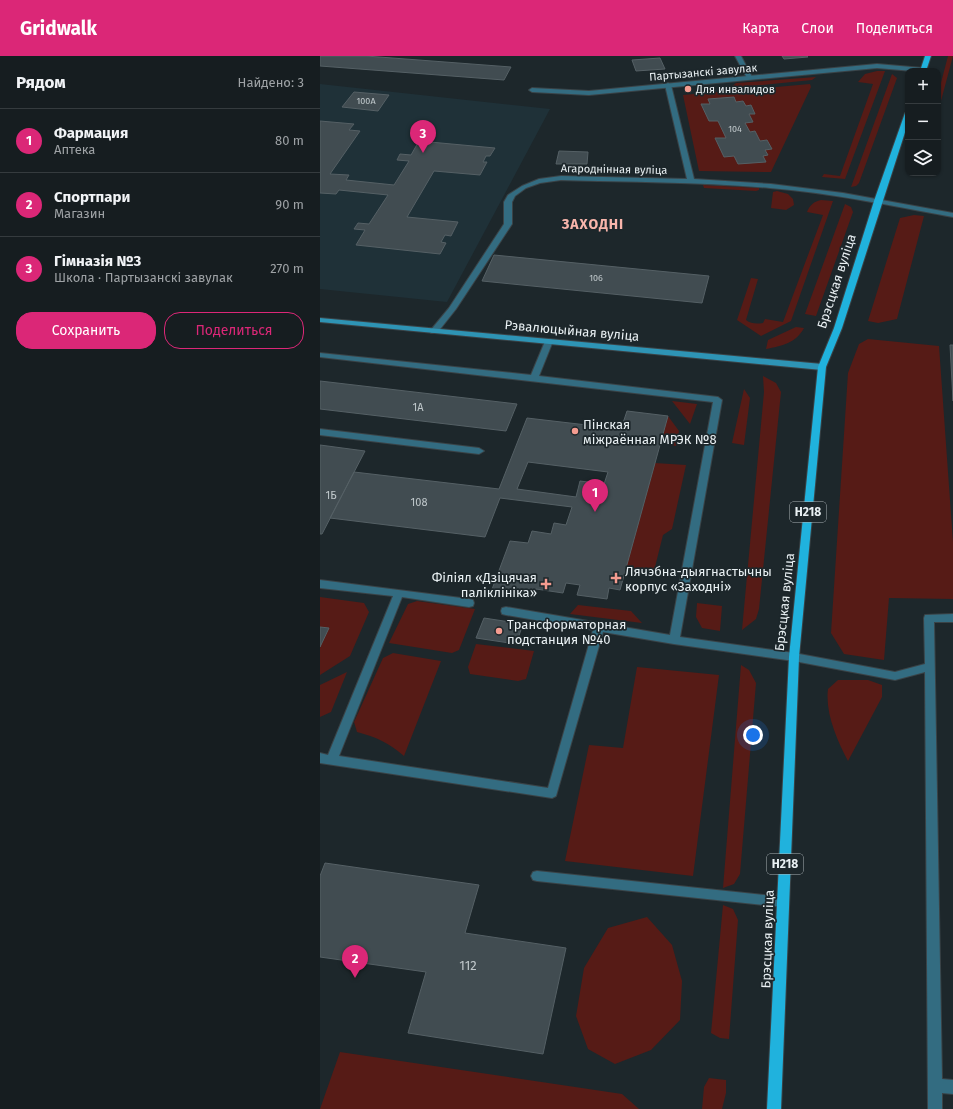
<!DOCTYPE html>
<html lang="ru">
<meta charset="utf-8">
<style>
:root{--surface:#161d20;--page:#232a2d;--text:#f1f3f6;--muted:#9ea2a5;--line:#353b3e;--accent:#db2777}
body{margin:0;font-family:"Fira Sans",sans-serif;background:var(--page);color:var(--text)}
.controls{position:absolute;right:12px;top:12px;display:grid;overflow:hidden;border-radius:8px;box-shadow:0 1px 3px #0004}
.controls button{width:36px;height:36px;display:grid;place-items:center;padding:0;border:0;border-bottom:1px solid var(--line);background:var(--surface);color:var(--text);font:20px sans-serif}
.you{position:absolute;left:433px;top:679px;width:14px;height:14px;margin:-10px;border:3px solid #fff;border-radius:50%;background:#1a73e8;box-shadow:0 0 0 6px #1a73e833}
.badge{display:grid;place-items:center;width:26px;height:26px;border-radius:50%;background:var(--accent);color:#fff;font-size:13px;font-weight:700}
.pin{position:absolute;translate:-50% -33px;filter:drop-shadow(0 1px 2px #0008)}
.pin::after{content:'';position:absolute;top:21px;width:14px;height:12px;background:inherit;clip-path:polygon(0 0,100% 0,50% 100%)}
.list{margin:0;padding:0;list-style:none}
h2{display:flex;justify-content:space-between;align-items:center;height:52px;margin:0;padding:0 16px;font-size:17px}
h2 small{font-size:13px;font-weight:400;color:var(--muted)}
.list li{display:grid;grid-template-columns:26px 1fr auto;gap:12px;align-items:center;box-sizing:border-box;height:64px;padding:0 16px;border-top:1px solid var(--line)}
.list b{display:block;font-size:15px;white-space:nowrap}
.list p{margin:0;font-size:13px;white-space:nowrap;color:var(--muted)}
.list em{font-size:13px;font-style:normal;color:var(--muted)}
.actions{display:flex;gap:8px;padding:12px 16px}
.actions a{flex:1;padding:9px 0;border:1px solid var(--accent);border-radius:16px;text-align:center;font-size:14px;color:var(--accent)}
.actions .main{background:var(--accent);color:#fff}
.icon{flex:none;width:22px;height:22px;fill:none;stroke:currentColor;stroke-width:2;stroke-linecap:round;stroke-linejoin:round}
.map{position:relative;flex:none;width:633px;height:1053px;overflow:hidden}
header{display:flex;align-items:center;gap:24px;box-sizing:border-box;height:56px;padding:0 20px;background:var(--accent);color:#fff}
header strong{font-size:19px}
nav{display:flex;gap:22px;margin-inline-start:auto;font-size:14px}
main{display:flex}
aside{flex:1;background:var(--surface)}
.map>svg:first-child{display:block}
.built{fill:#1f3138}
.green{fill:#561b16}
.building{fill:#414c51;stroke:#556065;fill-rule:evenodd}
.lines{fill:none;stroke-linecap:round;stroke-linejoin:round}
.lane-casing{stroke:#3a4347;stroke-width:2}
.street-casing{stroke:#3a4347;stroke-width:2}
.secondary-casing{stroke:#3a4347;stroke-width:2}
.primary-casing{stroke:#3a4347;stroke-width:2}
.lane{fill:#336c81;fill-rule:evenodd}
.street{fill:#336c81;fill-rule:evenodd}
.secondary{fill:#2e94b5;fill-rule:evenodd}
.primary{fill:#20b2dd;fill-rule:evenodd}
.poi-dot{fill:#f59c90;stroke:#1d272b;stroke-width:1.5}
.labels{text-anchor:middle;stroke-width:3.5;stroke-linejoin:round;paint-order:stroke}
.far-number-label{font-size:9px;fill:#bfc7ca}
.far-street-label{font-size:11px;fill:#e9f0f3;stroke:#1d272b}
.far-poi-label{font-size:11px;fill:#e9f0f3;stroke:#1d272b;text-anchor:start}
.number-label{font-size:11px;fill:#bfc7ca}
.shield{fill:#1d272b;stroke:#acb4b7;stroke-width:1}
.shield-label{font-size:12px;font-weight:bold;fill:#e9f0f3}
.street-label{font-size:13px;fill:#e9f0f3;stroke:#1d272b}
.poi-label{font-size:13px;fill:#e9f0f3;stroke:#1d272b;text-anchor:start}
.near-number-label{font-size:13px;fill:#bfc7ca}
.far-district-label{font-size:14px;font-weight:bold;letter-spacing:1px;fill:#f8b5ab;stroke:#1d272b}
</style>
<header>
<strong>Gridwalk</strong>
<nav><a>Карта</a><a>Слои</a><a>Поделиться</a></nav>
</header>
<main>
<aside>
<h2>Рядом<small>Найдено: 3</small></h2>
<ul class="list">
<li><span class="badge">1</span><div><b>Фармация</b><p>Аптека</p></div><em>80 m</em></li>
<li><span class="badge">2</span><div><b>Спортпари</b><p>Магазин</p></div><em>90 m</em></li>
<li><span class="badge">3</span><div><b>Гімназія №3</b><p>Школа · Партызанскі завулак</p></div><em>270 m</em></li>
</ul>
<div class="actions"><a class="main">Сохранить</a><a>Поделиться</a></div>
</aside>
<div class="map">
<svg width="633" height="1053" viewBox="0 0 633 1053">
<rect width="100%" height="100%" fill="#1d272b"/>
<!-- built -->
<path class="built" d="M0,28l230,25 -103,193 -127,-13z"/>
<!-- green -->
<path class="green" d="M628,0h5l-15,56v-18z
M557,15h8l-40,108 -23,-2 2,-3 16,2 33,-92 -15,-2 7,-8z
M572,18l5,4 -38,105 -3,3 -5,1z
M496,21l-4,3 -82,8 6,-5z
M490,28l1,3 -40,85 -72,-1 -16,-76z
M383,129l56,3v2l-3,1 -52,-3z
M457,135l11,3 5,5 1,6 -8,5 -15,-2 2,-16z
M501,144l12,1 -42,120 -30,15 -24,-16 14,-42 7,1 -12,41c5,4 11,4 17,3l2,-4 18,3 40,-107 -16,-3c3,-7 6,-10 14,-12z
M525,148l6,3 2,5 -37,104 -11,-2z
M594,159l10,1 -27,103 -19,4 -10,-2 32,-103z
M476,271l8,1c-8,15 -22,18 -38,21l2,-9z
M548,283l71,7 14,196v57l-64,-1 -5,62 -40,-6 -13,-21 17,-260 11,-29z
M443,320l13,7 5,9 -22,217 -3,10 -14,11 22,-238z
M424,333l6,9 -6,47 -12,-2z
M352,345l25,3 -7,20z
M348,360l11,15 -3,15 -16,-3z
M335,407l31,2 -14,64 -9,6 -9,36 -28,-4z
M0,541l44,6 5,9 -19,44 -30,19v-28l8,-19 -8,-1z
M97,545l58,8 -16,41 -7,3 -63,-10 19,-39z
M377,547l25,3 -2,25 -18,-3 -6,-11z
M258,549l53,6 11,12 -72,-9z
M156,588l58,7 -8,28 -8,2 -48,-7 -2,-7z
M73,597l48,8 -37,95c-15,-13 -28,-19 -47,-24l-3,-10 29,-64z
M421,609l8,5 7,13 -16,191 -6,10 -11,4z
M317,611l82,8 -26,201 -128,-15 24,-116 34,3z
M27,616l-16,40 -11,5v-32z
M518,624h30l14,5v12l-34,64c-11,-21 -23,-48 -20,-72z
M403,849l10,4 5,11 -9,119 -9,-1 -9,-5z
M327,861l25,28 10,36 -2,39 -29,30 -36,14 -27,-15 -12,-33 8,-48 24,-40z
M20,996l282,42 17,15h-319z
M389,1022l17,2v13l-4,16h-20l2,-22z"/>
<!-- building -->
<path class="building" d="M0,0h46l145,11 -7,13 -184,-14z
M462,0h25l1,1 -24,2z
M340,2l5,11 -29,2 -4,-11z
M34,36l35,3 -11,16 -36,-4z
M414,41l2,5 7,-1 3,5 5,-1 4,9h-6l4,8 -8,1 5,9 5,-1 5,10 7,-1 5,9 -7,1 3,5 -5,1 3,6 -28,2 -4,-8 -10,1 -9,-19h11l-8,-17h-9l-8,-17h9l-2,-5z
M0,65l34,3 -5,6 11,1 -30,43 19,1 -3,5 48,5 15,-24 -12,-1 3,-6 11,1 8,-14 76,7 -5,8h-4l-3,6h4l-7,13 -46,-4 -27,46 51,5 -7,14 -6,-1 -4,7 5,1 -6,11 -84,-9 9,-15 -11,-1 4,-6 11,1 19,-29 -49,-5 -3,4 -16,-1z
M239,95l29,1 -1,12h-31z
M174,199l215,21 -7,27 -220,-22z
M630,289h3v56z
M0,325l197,23 -11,27 -186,-22z
M307,355l41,5 -48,174 -11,-2 -2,11 -30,-4 3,-10 -14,-2 -3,10 -27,-4 -3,8 -42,-5 19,-51 18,2 4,-12 19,3 3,-11 12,2 6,-18 -72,-9 -15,39 -155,-19 24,-46 145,17 28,-71 94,11zM208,406l80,10 -4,12 -24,-3 -4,16 -59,-8z
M0,389l45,6 -43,83h-2z
M164,562l39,6 -7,20 -40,-6z
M0,571l9,1 -9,19z
M5,807l154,22 -14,48 101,15 -23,106 -135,-21 18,-61 -106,-15v-81z"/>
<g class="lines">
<defs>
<path id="lane" d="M415,0h6l11,21 -1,1h-4z
M348,27l3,2 23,94 77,5 72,9 110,20v4c-61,-11 -121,-24 -183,-29 -69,-6 -139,-6 -209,-8l-21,3 -14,5 -11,8 -3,6v22l-56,85 -19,24h-6l-1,-2 19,-23 55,-84v-22l4,-7 14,-9 17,-7 22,-3 126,3 -22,-94z
M226,283h3l4,2 -14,35 179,21 4,3 -42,237 114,16 101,19 30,-8 -1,-46 1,-3 28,-1v8h-19l8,457 11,1v14l-11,-1v16h-14l-3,-437 -30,8 -101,-19 -120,-17 -71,-12 -47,164 -4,2 -232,-35v-10l8,2 65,-159 -73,-8v-8l149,19 4,1 1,3 -1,3 -4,1 -67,-10 -63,159 209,32 45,-158 -87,-15 -4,-1 -1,-3 1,-3 4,-1 164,28 43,-233 -393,-45v-4l211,22z
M0,373l159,19 5,3 -5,3 -159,-19z
M217,815l246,26 4,1 2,4 -2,4 -4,1 -246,-26 -4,-1 -2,-4 2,-4z"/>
<path id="street" d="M557,8l46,4 3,2 -13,1 -36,-3 -288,27 -57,-3 -3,-2 3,-2 57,3z"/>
<path id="secondary" d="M0,262l436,40 66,6 4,3 -4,3 -502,-48z"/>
<path id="primary" d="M605,0h6l-5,15h-6z
M588,55v12l-66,205 -16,39 -27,290 -18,452h-14l22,-452 29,-290 16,-39 40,-127 31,-88z"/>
</defs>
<!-- lane casing -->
<use href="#lane" class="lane-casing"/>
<!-- street casing -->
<use href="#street" class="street-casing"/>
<!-- secondary casing -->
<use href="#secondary" class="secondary-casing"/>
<!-- primary casing -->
<use href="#primary" class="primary-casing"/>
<!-- lane -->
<use href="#lane" class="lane"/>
<!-- street -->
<use href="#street" class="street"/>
<!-- secondary -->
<use href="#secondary" class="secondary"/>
<!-- primary -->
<use href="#primary" class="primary"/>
</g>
<!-- markers -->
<g class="poi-dot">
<circle cx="368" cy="33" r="4"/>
<circle cx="255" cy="375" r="4"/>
<path d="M294 516h4v4h4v4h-4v4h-4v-4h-4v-4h4z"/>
<path d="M224 522h4v4h4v4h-4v4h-4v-4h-4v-4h4z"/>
<circle cx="179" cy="575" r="4"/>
</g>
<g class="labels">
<!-- far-number labels -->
<g class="far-number-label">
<text x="46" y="48">100А</text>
<text x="415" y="76">104</text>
<text x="276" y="225">106</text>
</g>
<!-- far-street labels -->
<g class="far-street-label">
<text transform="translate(383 16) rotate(-5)" y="4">Партызанскі завулак</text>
<text transform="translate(294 113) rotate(1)" y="4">Агароднінная вуліца</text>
</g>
<!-- far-poi labels -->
<g class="far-poi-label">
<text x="376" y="37">Для инвалидов</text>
</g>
<!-- number labels -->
<g class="number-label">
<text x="98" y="355">1А</text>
<text x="11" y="443">1Б</text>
<text x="99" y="450">108</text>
</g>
<!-- shield labels -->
<g class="shield">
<rect x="470" y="446" width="36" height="20" rx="3"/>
<rect x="447" y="798" width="36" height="20" rx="3"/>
</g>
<g class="shield-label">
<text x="488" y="460">Н218</text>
<text x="465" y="812">Н218</text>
</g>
<!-- street labels -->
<g class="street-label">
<text transform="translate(516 225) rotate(-72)" y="5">Брэсцкая вуліца</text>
<text transform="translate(252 274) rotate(5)" y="5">Рэвалюцыйная вуліца</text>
<text transform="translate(464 546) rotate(-84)" y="5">Брэсцкая вуліца</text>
<text transform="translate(447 883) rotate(-88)" y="5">Брэсцкая вуліца</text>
</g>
<!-- poi labels -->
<g class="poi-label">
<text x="263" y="373">Пінская<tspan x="263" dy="15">міжраённая МРЭК №8</tspan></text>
<text x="305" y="520">Лячэбна-дыягнастычны<tspan x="305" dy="15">корпус «Заходні»</tspan></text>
<text x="217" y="526" text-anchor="end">Філіял «Дзіцячая<tspan x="217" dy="15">паліклініка»</tspan></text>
<text x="187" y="573">Трансформаторная<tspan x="187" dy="15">подстанция №40</tspan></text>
</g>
<!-- near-number labels -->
<g class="near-number-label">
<text x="148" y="914">112</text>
</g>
<!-- far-district labels -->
<g class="far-district-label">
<text x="273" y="173">ЗАХОДНІ</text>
</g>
</g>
</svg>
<div class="controls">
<button>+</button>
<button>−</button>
<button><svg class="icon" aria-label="layers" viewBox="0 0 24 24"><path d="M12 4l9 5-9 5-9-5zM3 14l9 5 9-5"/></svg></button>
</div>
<div class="you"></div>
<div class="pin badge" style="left:275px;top:456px">1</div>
<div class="pin badge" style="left:35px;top:922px">2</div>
<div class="pin badge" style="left:103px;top:97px">3</div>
</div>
</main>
